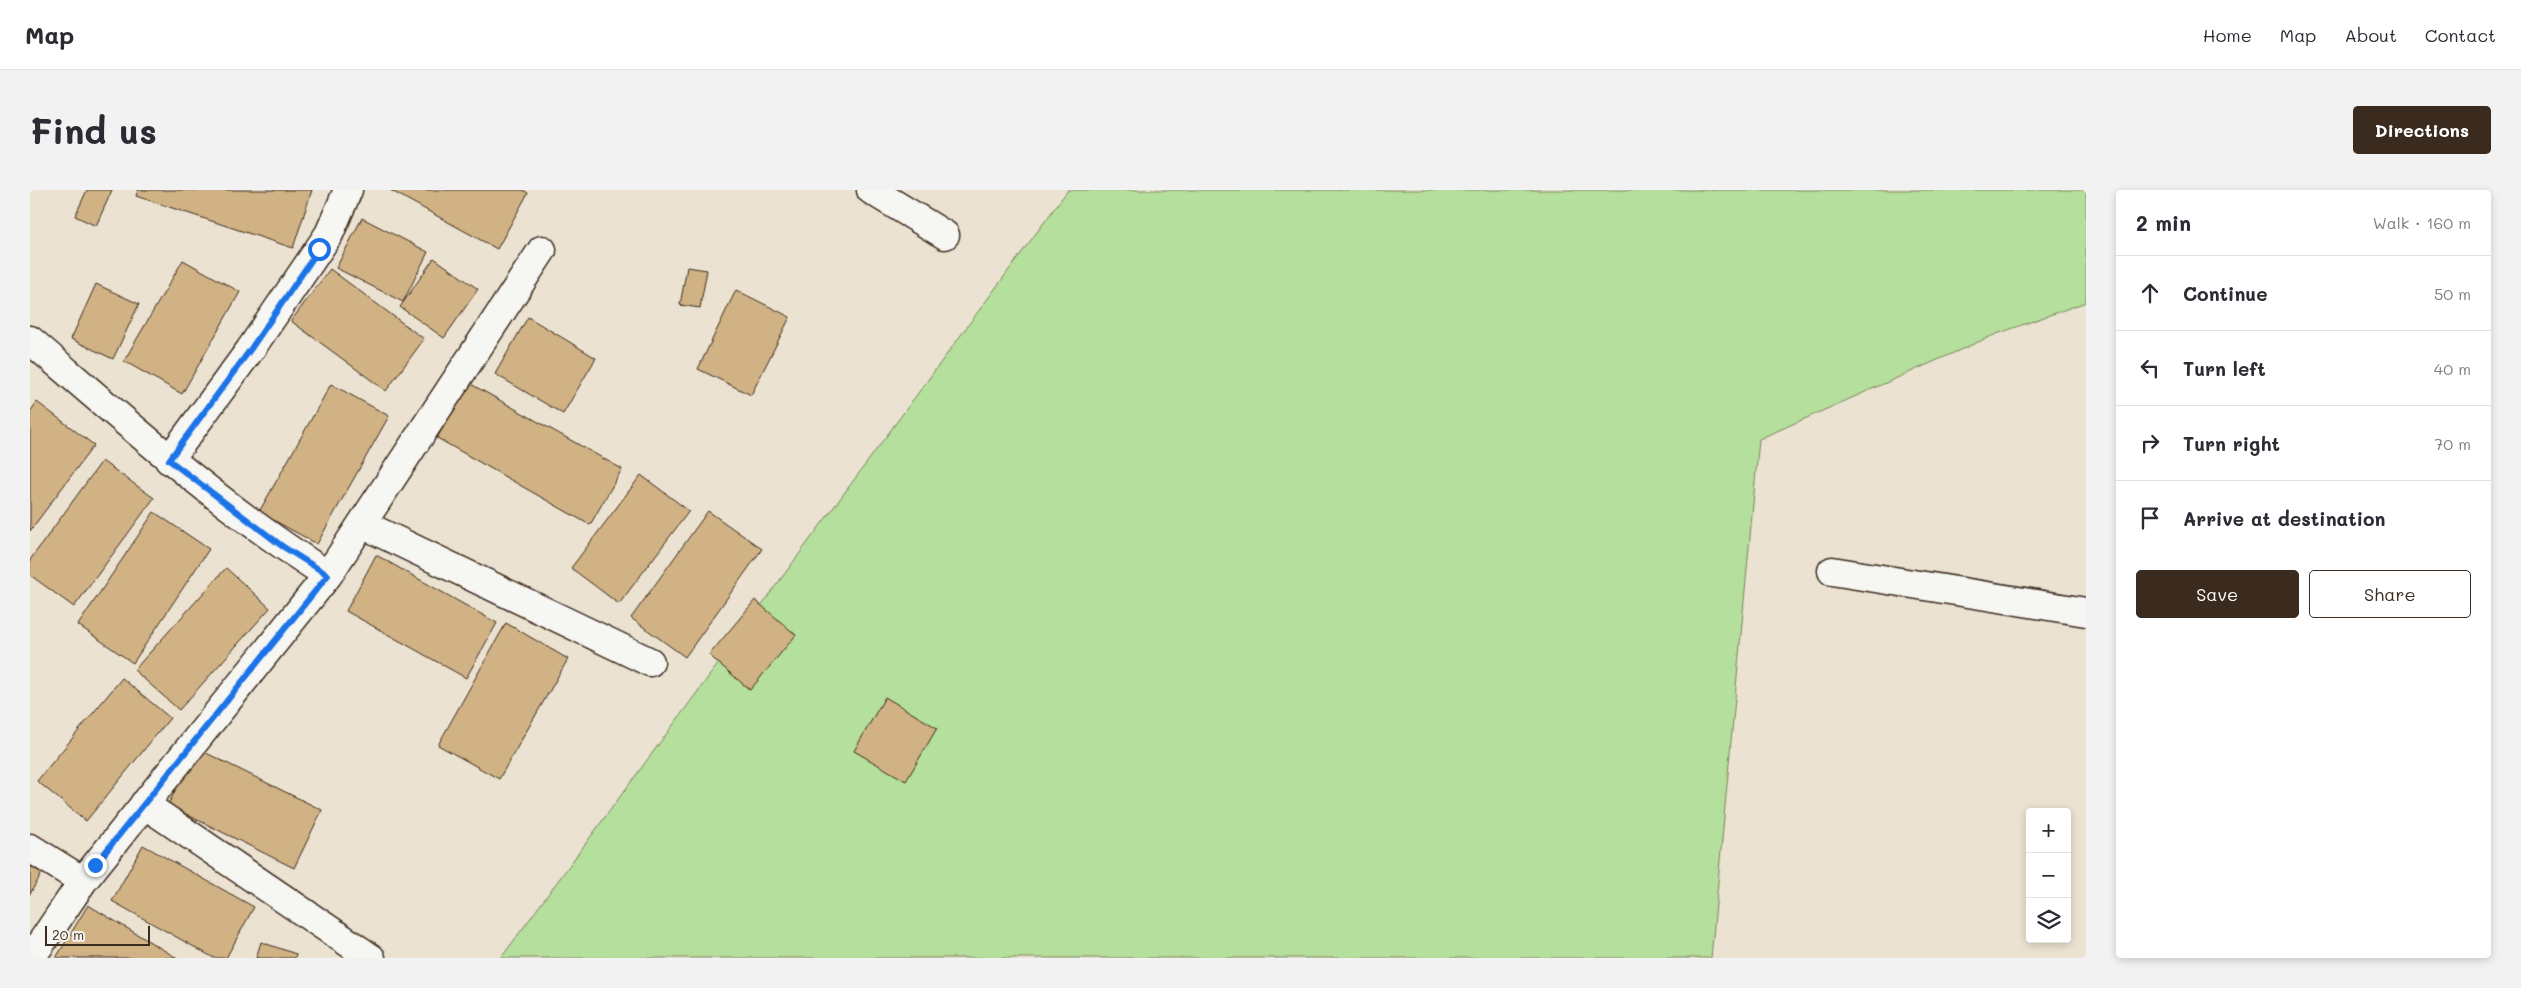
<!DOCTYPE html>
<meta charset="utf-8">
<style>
:root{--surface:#fff;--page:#f2f2f3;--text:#2b2b33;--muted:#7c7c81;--line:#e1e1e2;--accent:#3b2a1e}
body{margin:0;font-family:Mali,sans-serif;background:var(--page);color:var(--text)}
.controls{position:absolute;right:15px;bottom:15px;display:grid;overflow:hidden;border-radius:5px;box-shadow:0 2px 8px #0003}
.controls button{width:45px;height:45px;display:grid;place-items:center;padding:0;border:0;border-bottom:1px solid var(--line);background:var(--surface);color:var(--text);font:25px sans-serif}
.scale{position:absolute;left:15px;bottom:12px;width:105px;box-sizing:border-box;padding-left:5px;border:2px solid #3b2a1e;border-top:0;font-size:14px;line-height:18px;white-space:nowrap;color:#3b2a1e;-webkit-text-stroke:4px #f6f6f2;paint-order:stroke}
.stop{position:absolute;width:15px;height:15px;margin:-11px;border:4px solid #1a73e8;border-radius:50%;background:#fff}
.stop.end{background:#1a73e8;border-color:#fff;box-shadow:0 1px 5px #0008}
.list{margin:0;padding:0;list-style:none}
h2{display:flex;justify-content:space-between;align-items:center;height:65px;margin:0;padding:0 20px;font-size:21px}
h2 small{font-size:16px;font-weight:400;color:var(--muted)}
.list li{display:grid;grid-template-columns:32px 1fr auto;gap:15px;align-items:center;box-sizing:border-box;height:75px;padding:0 20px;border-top:1px solid var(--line)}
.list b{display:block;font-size:19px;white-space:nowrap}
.list em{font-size:16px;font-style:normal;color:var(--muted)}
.actions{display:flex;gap:10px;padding:15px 20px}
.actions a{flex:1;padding:11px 0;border:1px solid var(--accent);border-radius:5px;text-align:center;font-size:18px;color:var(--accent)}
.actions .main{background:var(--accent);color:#fff}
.icon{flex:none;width:28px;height:28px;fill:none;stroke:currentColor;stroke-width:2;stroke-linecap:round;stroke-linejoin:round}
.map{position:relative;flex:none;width:2056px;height:768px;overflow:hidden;border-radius:5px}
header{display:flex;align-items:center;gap:30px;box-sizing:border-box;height:70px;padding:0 25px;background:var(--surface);border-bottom:1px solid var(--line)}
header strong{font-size:24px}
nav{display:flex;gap:28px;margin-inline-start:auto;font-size:18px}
.intro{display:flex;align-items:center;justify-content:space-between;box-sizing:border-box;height:120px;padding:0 30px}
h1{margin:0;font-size:35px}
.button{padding:12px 22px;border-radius:5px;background:var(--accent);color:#fff;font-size:18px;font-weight:700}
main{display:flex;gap:30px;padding:0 30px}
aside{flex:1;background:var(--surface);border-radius:5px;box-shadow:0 2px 8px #0003}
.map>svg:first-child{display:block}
.green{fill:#b5df9c;stroke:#78845d}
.building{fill:#d0b284;stroke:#3b2a1e}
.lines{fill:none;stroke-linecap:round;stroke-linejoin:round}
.minor-casing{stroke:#3b2a1e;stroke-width:31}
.minor{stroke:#f6f6f2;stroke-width:28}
.route{stroke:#1a73e8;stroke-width:6}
</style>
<header>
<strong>Map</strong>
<nav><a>Home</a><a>Map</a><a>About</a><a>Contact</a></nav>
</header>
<div class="intro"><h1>Find us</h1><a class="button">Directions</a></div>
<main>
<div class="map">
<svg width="2056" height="768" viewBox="0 0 2056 768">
<rect width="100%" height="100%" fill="#ebe2d1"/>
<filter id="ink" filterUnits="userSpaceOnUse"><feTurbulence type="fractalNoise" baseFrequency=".02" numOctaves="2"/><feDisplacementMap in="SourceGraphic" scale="10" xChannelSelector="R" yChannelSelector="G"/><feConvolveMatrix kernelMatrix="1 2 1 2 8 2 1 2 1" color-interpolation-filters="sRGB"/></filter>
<g filter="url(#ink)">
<!-- green -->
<path class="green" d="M1038,0h1018v112l-92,33 -235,104 -48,519h-1210z"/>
<!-- building -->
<path class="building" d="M57,0h25l-16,36 -21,-10z
M108,0h174l-19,58 -157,-52z
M360,0h133l5,3 -31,56z
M332,28l66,34 -25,50 -67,-34z
M404,68l44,31 -34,49 -44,-31z
M153,70l57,32 -58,102 -58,-33z
M657,77l20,3 -7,38 -20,-3z
M300,79l94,70 -38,52 -95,-70z
M66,94l43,20 -26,55 -42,-20z
M706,100l54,27 -39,78 -53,-26z
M498,127l68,41 -33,56 -68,-40z
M439,193l153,86 -32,56 -153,-87z
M301,194l58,32 -72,128 -58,-32z
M7,212l57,43 -64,86v-119z
M72,271l52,37 -80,109 -44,-32v-15z
M611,285l48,36 -70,93 -48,-36z
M678,321l54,38 -77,108 -54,-39z
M124,322l55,37 -76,114 -55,-38z
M346,365l121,68 -31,55 -120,-67z
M196,378l44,40 -91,102 -45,-40z
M725,410l41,35 -46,55 -41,-35z
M476,433l62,36 -69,120 -61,-34z
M92,488l48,40 -84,103 -49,-40z
M855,507l52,31 -31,53 -52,-30z
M166,558l126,62 -28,58 -126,-63z
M113,655l111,62 -28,51h-12l-102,-57z
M0,676l12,7 -12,21z
M58,715l89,53h-121z
M231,752l35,12 -1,4h-39z"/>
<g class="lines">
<defs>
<path id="minor" d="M841,0l74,45
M0,150c96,82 190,167 298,235
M139,270l81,-110 79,-116 19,-44
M332,334l288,138
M1802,381l254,41
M114,614l227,154
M0,658l53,33 -52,77
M53,691l245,-306 214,-325"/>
</defs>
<!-- minor casing -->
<use href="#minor" class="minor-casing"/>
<!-- minor -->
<use href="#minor" class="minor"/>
</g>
</g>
<g class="lines" filter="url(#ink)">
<!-- route -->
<path class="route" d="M65,675l233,-290 -46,-29 -113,-86 81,-110 69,-101"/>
</g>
</svg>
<div class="controls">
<button>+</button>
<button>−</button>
<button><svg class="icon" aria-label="layers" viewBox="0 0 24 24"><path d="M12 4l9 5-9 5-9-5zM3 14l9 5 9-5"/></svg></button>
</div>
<div class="scale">20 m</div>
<div class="stop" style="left:289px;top:59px"></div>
<div class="stop end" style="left:65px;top:675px"></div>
</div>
<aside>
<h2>2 min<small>Walk · 160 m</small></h2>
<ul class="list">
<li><svg class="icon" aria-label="ahead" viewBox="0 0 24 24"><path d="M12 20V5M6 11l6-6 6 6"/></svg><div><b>Continue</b></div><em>50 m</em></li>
<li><svg class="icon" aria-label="left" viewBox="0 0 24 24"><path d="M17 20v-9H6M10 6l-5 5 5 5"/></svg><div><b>Turn left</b></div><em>40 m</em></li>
<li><svg class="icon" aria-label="right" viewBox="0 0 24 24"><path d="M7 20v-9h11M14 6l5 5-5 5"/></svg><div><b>Turn right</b></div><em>70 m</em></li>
<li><svg class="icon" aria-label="arrive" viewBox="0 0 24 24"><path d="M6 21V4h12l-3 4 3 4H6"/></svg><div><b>Arrive at destination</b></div></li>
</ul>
<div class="actions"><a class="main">Save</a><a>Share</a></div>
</aside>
</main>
